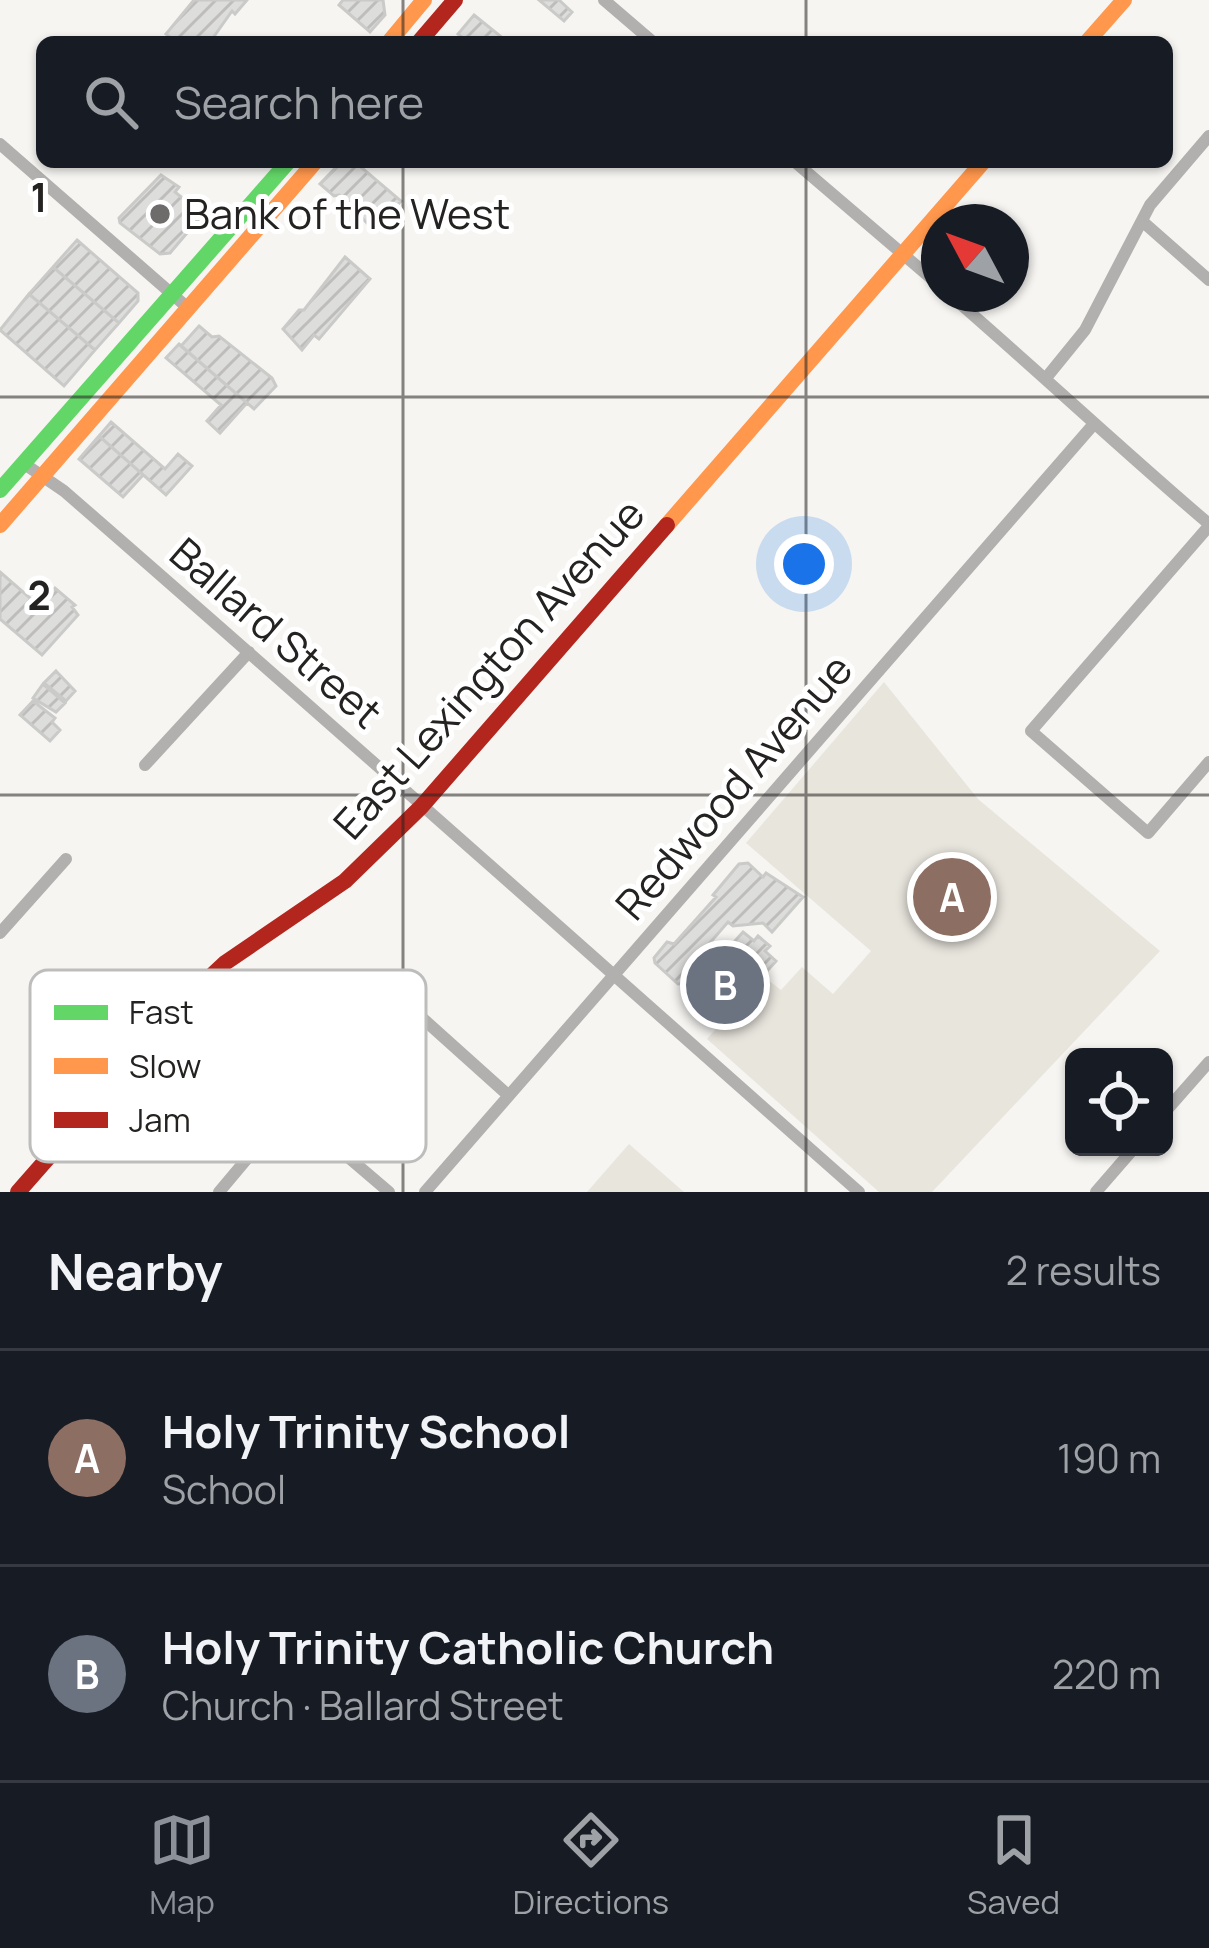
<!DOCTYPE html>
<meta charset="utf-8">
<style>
:root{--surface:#171b24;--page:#242831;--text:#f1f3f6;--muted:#9ea1a6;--line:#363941;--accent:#8c9099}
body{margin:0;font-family:Manrope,sans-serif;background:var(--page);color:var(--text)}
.controls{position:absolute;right:36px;bottom:36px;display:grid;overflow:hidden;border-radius:18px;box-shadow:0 3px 9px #0004}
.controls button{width:108px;height:108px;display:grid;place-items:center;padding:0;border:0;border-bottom:3px solid var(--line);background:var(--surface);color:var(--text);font:60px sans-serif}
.compass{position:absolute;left:921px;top:204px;width:108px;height:108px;border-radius:50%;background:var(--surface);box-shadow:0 3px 9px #0004;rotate:311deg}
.you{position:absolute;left:804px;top:564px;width:42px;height:42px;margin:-30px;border:9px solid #fff;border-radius:50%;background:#1a73e8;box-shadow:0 0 0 18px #1a73e833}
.badge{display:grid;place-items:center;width:78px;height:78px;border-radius:50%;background:var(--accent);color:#fff;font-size:39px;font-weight:700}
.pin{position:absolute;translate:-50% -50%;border:6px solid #fff;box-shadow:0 3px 12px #0006}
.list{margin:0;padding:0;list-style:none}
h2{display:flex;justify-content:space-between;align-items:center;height:156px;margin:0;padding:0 48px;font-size:51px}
h2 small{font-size:39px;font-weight:400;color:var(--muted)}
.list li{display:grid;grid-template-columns:78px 1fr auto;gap:36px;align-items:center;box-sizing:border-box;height:216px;padding:0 48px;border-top:3px solid var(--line)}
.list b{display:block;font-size:45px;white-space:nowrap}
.list p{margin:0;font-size:39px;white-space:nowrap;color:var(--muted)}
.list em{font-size:39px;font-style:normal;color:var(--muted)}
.icon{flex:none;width:66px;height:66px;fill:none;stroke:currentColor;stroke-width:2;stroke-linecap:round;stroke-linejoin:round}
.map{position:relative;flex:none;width:1209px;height:1192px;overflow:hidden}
.search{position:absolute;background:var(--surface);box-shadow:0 3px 9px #0004;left:36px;right:36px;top:36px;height:132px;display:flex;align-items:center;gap:30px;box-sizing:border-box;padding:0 42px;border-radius:18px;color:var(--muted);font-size:45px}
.sheet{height:588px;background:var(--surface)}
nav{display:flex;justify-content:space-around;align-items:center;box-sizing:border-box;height:168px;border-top:3px solid var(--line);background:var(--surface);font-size:33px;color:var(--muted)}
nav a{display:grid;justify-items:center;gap:6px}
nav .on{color:var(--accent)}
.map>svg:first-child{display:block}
.built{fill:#e8e5dd}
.building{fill:url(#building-hatch);stroke:#cacac8;stroke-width:3}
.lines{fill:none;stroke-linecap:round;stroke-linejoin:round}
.street{stroke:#b1b0af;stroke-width:12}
.fast{stroke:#63d668;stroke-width:16}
.slow{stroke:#ff974d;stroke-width:16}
.jam{stroke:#b3261e;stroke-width:16}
.grid{fill:none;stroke:#242321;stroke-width:3;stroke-opacity:0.55}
.poi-dot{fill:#6e6c6a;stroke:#fff;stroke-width:4.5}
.labels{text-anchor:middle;stroke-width:10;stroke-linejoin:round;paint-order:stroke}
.poi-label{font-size:42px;fill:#242321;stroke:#fff;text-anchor:start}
.street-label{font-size:42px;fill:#242321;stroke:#fff}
.key{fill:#fff;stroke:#bdbdbc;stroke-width:3}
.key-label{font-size:33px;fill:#242321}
.grid-label{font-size:39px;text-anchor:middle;font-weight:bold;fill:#242321;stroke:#fff;stroke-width:10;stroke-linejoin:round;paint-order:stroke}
</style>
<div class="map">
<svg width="1209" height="1192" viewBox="0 0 1209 1192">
<defs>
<pattern id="building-hatch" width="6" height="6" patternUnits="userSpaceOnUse" patternTransform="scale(3)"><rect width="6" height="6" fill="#dddddb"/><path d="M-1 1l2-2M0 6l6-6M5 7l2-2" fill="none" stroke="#bebdbc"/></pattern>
</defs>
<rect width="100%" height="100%" fill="#f6f5f2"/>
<!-- built -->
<path class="built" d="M884,682l94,117 182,152 -228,241h-53l-172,-153 56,-63 18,14 21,-23 31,27 38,-43 -125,-108z
M629,1144l55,48h-97z"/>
<!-- building -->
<path class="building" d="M194,0h53l-12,14 -3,-3 -22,31h-34l-10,-8z
M343,0h40l2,15 -15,17 -31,-27z
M539,0h20l13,12 -8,9z
M474,15l30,24 -3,3h-33l-10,-8z
M341,162h14l46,39 -18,19 3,2 -5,5h-10l-32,-32 -5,1 -14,-12z
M161,175l18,12 -4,5 22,18 1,10 -28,33 -10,1 -40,-31 -1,-5z
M77,240l61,53v8l-19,22 -66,-56z
M345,257l25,22 -51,60 -5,-4 -12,15 -19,-21 16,-19h5z
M53,267l66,56 -24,27 -66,-56z
M29,294l66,56 -31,36 -64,-56z
M199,326l13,11 7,-1 53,42 4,8 -22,23 -73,-63z
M179,344l68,59 -27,30 -13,-12 14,-16 -55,-47z
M111,422l54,47 13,-15 14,12 -26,29 -67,-59z
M99,436l44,39 -20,22 -44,-38z
M0,572l39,34 16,-18 20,17 -3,2 6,8 -36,40 -42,-36z
M56,671l19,20 -9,10 -22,-18z
M43,684l22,19 -9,9 -23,-14z
M33,701l22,17 -3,4 8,8 -10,11 -30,-26z
M748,863l15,14 3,-4 37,24 -31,35 -9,-9 -30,3 -5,-4 -34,39 2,11 -9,11 -9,1 -23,-21 -1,-5 13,-16 7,2 42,-47 -3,-2 26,-31z
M743,932l11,9 4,-5 12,10 -5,5 11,10 -9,10 -5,-4 -44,55 -26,-23 47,-54 -4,-4z"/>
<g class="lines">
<!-- street -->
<path class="street" d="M604,0l49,42
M0,144l188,164
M795,162l144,123
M1142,221l67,59
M949,294c88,76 172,155 260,230
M1046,378l39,-48 65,-125 59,-69
M23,463l41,28c267,232 530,467 795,701
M1209,526l-178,205 117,102 61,-71
M145,765l104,-113
M0,933l66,-74
M420,1016l88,79
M1164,1113l45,-51
M219,1192l58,-69 12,-6 18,5 82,70
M425,1192l668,-767
M1096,1192l39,-45"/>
<!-- fast -->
<path class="fast" d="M0,490l288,-328"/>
<!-- slow -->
<path class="slow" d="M389,42l35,-42
M1087,42l37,-42
M0,525l315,-363
M667,525l316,-363"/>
<!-- jam -->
<path class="jam" d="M419,42l36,-42
M18,1192l175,-199 32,-30 120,-82 76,-74 246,-282"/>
</g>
<!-- grid -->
<path class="grid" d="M403,0v42M806,0v42M403,162v1030M806,162v1030M0,397h1209M0,795h1209"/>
<!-- markers -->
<circle class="poi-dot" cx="160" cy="214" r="12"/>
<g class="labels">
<!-- poi labels -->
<g class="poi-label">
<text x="184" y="229">Bank of the West</text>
</g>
<!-- street labels -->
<g class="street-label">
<text transform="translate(276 633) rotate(41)" y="15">Ballard Street</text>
<text transform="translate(489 669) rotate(-48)" y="15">East Lexington Avenue</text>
<text transform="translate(734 787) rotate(-49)" y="15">Redwood Avenue</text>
</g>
</g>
<!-- legend -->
<rect x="30" y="970" width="396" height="192" rx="18" class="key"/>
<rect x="54" y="1005" width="54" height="15" fill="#63d668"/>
<rect x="54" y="1058" width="54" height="16" fill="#ff974d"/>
<rect x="54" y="1112" width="54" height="16" fill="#b3261e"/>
<g class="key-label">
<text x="129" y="1024">Fast</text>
<text x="129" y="1078">Slow</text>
<text x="129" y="1132">Jam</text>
</g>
<g class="grid-label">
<text x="39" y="212">1</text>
<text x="39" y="610">2</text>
</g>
</svg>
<div class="controls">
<button><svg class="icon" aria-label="locate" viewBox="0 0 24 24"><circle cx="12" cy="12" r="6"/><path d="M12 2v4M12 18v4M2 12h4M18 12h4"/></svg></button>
</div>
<svg class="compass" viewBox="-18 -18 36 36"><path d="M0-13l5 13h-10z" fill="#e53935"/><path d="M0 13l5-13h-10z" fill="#9ea1a6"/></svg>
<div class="you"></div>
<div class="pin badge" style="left:952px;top:897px;background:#8d6e63">A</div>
<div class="pin badge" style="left:725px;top:985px;background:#6b7280">B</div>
<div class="search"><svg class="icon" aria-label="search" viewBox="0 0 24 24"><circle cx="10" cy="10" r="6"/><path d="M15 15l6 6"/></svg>Search here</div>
</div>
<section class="sheet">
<h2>Nearby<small>2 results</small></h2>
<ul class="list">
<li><span class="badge" style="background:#8d6e63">A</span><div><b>Holy Trinity School</b><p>School</p></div><em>190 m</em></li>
<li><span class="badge" style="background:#6b7280">B</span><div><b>Holy Trinity Catholic Church</b><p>Church · Ballard Street</p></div><em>220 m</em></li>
</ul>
</section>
<nav>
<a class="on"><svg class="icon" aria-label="map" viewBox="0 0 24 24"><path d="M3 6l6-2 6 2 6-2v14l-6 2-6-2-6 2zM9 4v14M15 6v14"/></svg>Map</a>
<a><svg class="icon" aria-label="directions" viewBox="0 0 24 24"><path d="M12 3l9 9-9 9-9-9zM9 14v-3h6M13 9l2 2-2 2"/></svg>Directions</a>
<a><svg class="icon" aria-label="saved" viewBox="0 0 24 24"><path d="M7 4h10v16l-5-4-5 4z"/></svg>Saved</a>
</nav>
